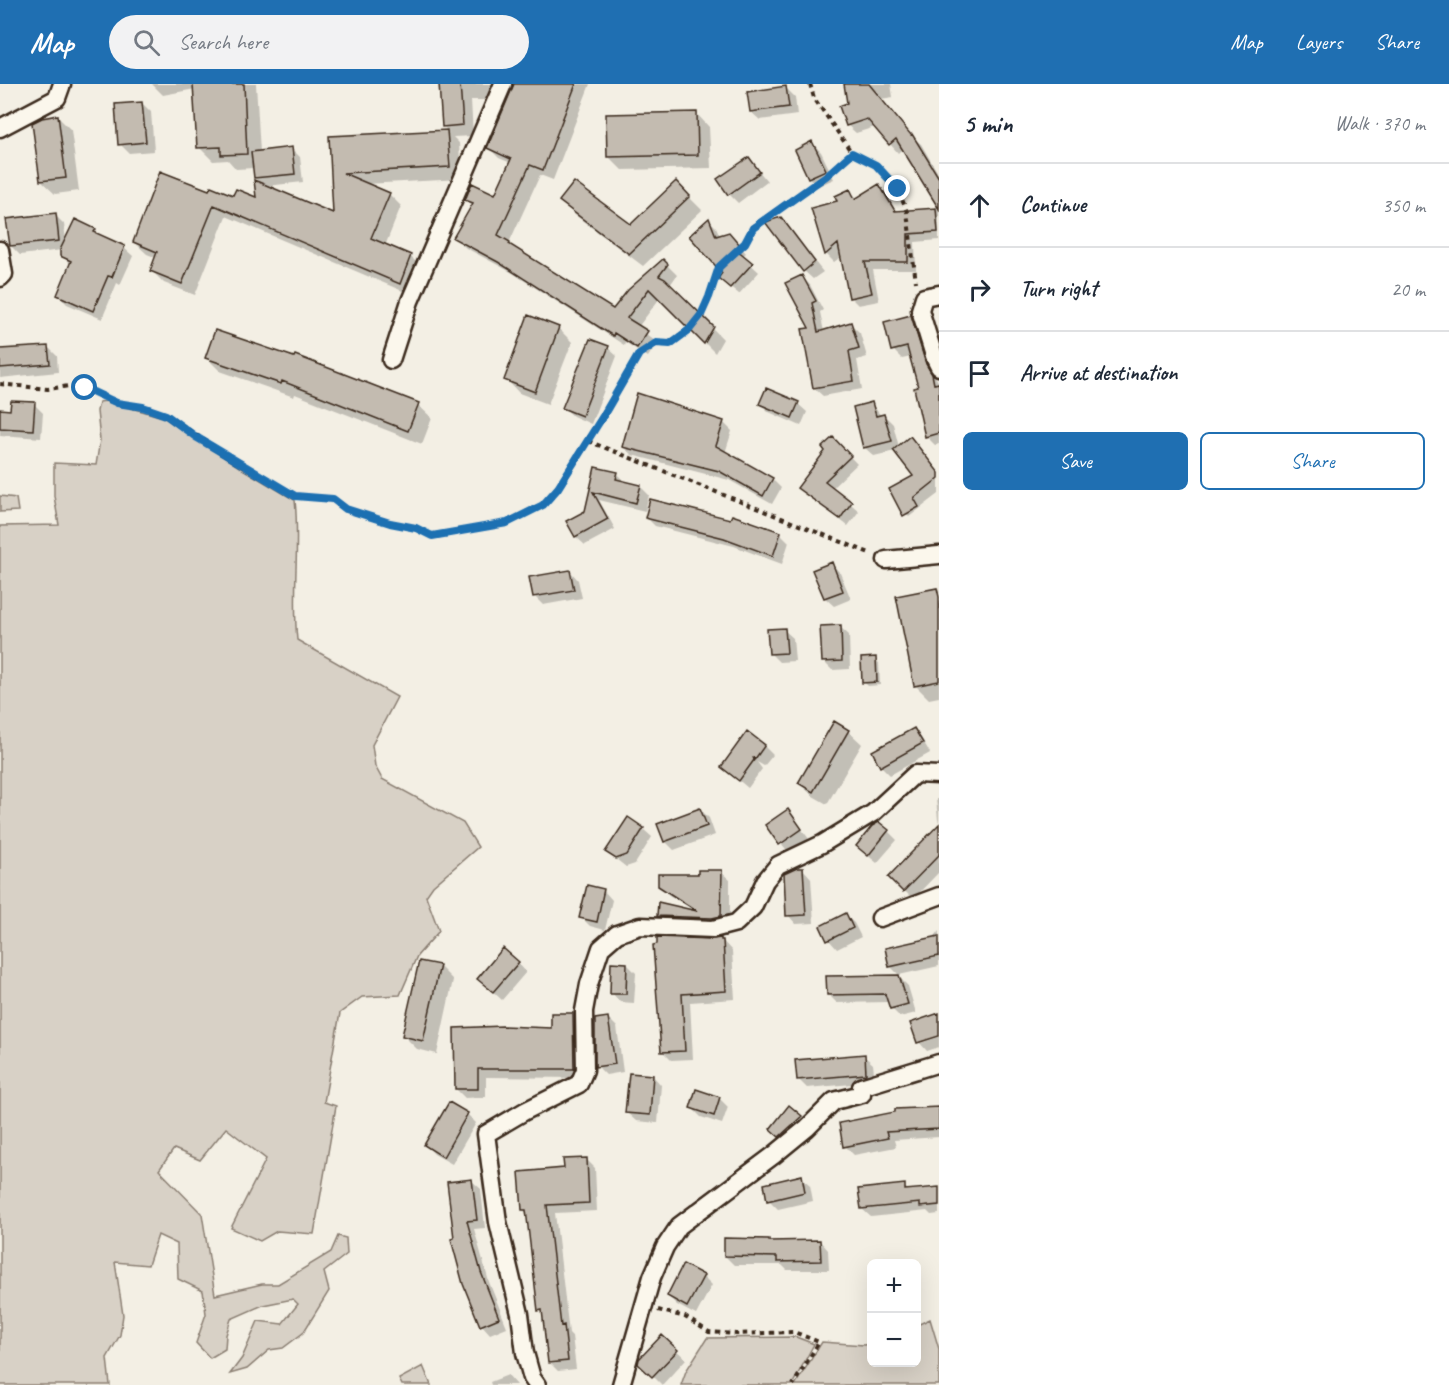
<!DOCTYPE html>
<meta charset="utf-8">
<style>
:root{--surface:#fff;--page:#f2f2f3;--text:#1f2937;--muted:#747a83;--line:#e0e1e3;--accent:#1f6fb2}
body{margin:0;font-family:Caveat,sans-serif;background:var(--page);color:var(--text)}
.controls{position:absolute;right:18px;bottom:18px;display:grid;overflow:hidden;border-radius:9px;box-shadow:0 6px 24px #0002}
.controls button{width:54px;height:54px;display:grid;place-items:center;padding:0;border:0;border-bottom:2px solid var(--line);background:var(--surface);color:var(--text);font:30px sans-serif}
.stop{position:absolute;width:18px;height:18px;margin:-14px;border:4px solid #1f6fb2;border-radius:50%;background:#fff}
.stop.end{background:#1f6fb2;border-color:#fff;box-shadow:0 2px 6px #0008}
.list{margin:0;padding:0;list-style:none}
h2{display:flex;justify-content:space-between;align-items:center;height:78px;margin:0;padding:0 24px;font-size:26px}
h2 small{font-size:20px;font-weight:400;color:var(--muted)}
.list li{display:grid;grid-template-columns:39px 1fr auto;gap:18px;align-items:center;box-sizing:border-box;height:84px;padding:0 24px;border-top:2px solid var(--line)}
.list b{display:block;font-size:22px;white-space:nowrap}
.list em{font-size:20px;font-style:normal;color:var(--muted)}
.actions{display:flex;gap:12px;padding:18px 24px}
.actions a{flex:1;padding:14px 0;border:2px solid var(--accent);border-radius:9px;text-align:center;font-size:21px;color:var(--accent)}
.actions .main{background:var(--accent);color:#fff}
.icon{flex:none;width:33px;height:33px;fill:none;stroke:currentColor;stroke-width:2;stroke-linecap:round;stroke-linejoin:round}
.map{position:relative;flex:none;width:939px;height:1301px;overflow:hidden}
header{display:flex;align-items:center;gap:36px;box-sizing:border-box;height:84px;padding:0 30px;background:var(--accent);color:#fff}
header strong{font-size:28px}
nav{display:flex;gap:33px;margin-inline-start:auto;font-size:21px}
.search{width:420px;height:54px;background:var(--page);display:flex;align-items:center;gap:15px;box-sizing:border-box;padding:0 21px;border-radius:33px;color:var(--muted);font-size:22px}
main{display:flex}
aside{flex:1;background:var(--surface)}
.map>svg:first-child{display:block}
.green{fill:#d8d1c6;stroke:#8a7e72;stroke-width:1.5}
.shadow{fill:#0003}
.building{fill:#c3bbb0;stroke:#3b2a1e;stroke-width:1.5}
.lines{fill:none;stroke-linecap:round;stroke-linejoin:round}
.minor-casing{stroke:#3b2a1e;stroke-width:21}
.path{stroke:#3b2a1e;stroke-width:4;stroke-dasharray:4.5 4.5;stroke-linecap:butt}
.minor{stroke:#fbf7ec;stroke-width:16}
.route{stroke:#1f6fb2;stroke-width:8}
</style>
<header>
<strong>Map</strong>
<div class="search"><svg class="icon" aria-label="search" viewBox="0 0 24 24"><circle cx="10" cy="10" r="6"/><path d="M15 15l6 6"/></svg>Search here</div>
<nav><a>Map</a><a>Layers</a><a>Share</a></nav>
</header>
<main>
<div class="map">
<svg width="939" height="1301" viewBox="0 0 939 1301">
<rect width="100%" height="100%" fill="#f3efe4"/>
<filter id="ink" filterUnits="userSpaceOnUse"><feTurbulence type="fractalNoise" baseFrequency=".0167" numOctaves="2"/><feDisplacementMap in="SourceGraphic" scale="12" xChannelSelector="R" yChannelSelector="G"/><feConvolveMatrix kernelMatrix="1 2 1 2 8 2 1 2 1" color-interpolation-filters="sRGB"/></filter>
<g filter="url(#ink)">
<!-- green -->
<path class="green" d="M106,317l58,16 77,51 54,32c5,46 -3,93 2,140l100,57 -25,48 3,21 7,13 81,44 15,24 -45,39 -7,10 13,35 -22,25 -17,39 -38,2 -22,16 -16,89 12,4 -22,128 -37,-3 -17,10 -29,-13 35,-69 -40,-31 -26,32 -26,-11 -15,21 43,44 13,81 47,-11h16l53,-32 7,-16 8,2 1,16 -23,18 5,19 -26,42 -20,15 -14,2 -22,19 -17,5 12,-16 16,-37 24,3 16,-20 -5,-5 -30,6 -32,14 -5,16 -1,14 -15,9 -14,-15 10,-29 -3,-23 -25,-12 -1,-35 -19,-9 -10,30 -33,-3 8,53 -3,20 -13,23 3,27h-110v-859l59,-1 -5,-29v-33l42,2 4,-25 -3,-29 2,-9z
M0,412l16,2 2,13 -18,1z
M930,1235l9,30v36h-144l27,-43 42,3 7,-2 1,19h44l1,-37z
M796,1253l18,7 -22,41h-111l5,-14 21,-33z
M423,1282l8,19h-29l-3,-6z"/>
<!-- shadow -->
<path class="shadow" d="M152,0h104l4,68 31,-4 9,9 3,25 -37,4 68,29 -4,-78 118,-6 -5,-5 -3,-42h64l-4,16h-29l2,36 -20,1 6,6 2,36 -96,5 24,10 12,12 -16,40 26,11 12,12 -11,26 -186,-79 -31,79 -31,-12 -12,-12 5,-13 -10,-4 -13,-12 76,-50 48,7 4,-14 -7,-7 -1,-10 -18,1 -8,-9 -15,1 -14,-14 -4,-58 -32,6z
M516,0h74l-37,96 -13,-5 -31,68 9,9 96,59 49,-50 14,14 -7,10 53,54 -8,14 -55,-55 -22,29 19,16 -9,14 -23,-15 -1,3 -113,-73 -45,-24 -11,-10 18,-32 -6,-7 29,-3 15,-33 -12,-5 -10,-10z
M846,0h45l2,13 -12,2 31,38 9,7 18,31v31l-36,-58 -5,5 -23,-26 -19,6 -9,-8 2,-21z
M786,4l9,9 2,18 -37,5 -9,-8z
M142,19l9,9 3,39 -25,2 -9,-9z
M696,29l13,14 2,41 -89,2 -14,-14z
M58,33l13,13 8,61 -24,3 -14,-13z
M812,59l9,9 13,27 -16,7 -9,-8 -12,-27z
M749,75l18,22 -29,22 -9,-9z
M878,102l9,9 10,18 42,-4v31l-24,2 1,28h-43l6,31 -21,4 -8,-8 -8,-41 -8,6 -8,-8 13,-52 11,-11 8,8z
M689,113l13,13 -59,56 -68,-51 -14,-14 70,25z
M55,131l9,9 2,18 29,-12 8,8 21,10 9,8 -13,29 -3,-2 -15,36 -35,-15 -9,-9 13,-30 -9,-10v-5l-42,5 -9,-9z
M780,135l43,53 -10,7 -9,-8z
M709,136l7,7 4,9 16,6 10,11 -4,3 17,16 -20,22 -11,-9z
M801,192l9,9 13,25 -3,2 4,20 27,-8 9,9 7,24 -10,3 5,29 -39,7 -9,-8 -3,-59z
M910,233l9,9 14,47 6,10v61l-4,1 -9,-9 -6,-47 -9,-32 -9,2 -9,-9z
M558,244l14,14 -24,62 -29,-11 -13,-14z
M48,263l9,9 1,16 -58,6v-27z
M608,264l9,8 -26,68 -18,-8 -9,-8z
M207,274l211,47 14,13 -10,26 -127,-50 -1,3 -74,-26z
M34,320l9,9 -2,25 -41,-3v-24h11z
M761,320h37l9,8 -6,14 -32,-14z
M872,320l9,12 3,-1 9,9 6,23 40,26v21l-30,23 -8,-9 15,-32 -21,-25 -21,5 -9,-8z
M723,338l9,9 -7,22 47,26 9,9 -9,16 -43,-24 -97,-25 -9,-8z
M833,355l24,25 -25,24 27,23 -11,15 -49,-38z
M596,384l21,5 10,10 13,3 9,9 -4,16 -46,-11 16,29 -30,16 -9,-8 -8,-15 18,-10z
M646,433l85,4 2,-4 48,17 8,8 -7,22 -48,-18 -79,-20z
M832,480l8,9 11,26 -17,7 -9,-8z
M570,487l8,9 4,18 -39,7 -9,-9z
M937,505l2,3v105l-10,2 -13,-13z
M840,543l9,8 1,34 -18,1 -9,-9z
M784,546l9,8 2,23 -16,1 -8,-8z
M875,575l4,4 1,22 -12,1 -4,-4z
M914,646l8,9 8,14 -40,22 -9,-9z
M848,647l14,13 -35,60 -14,-8 -14,-13z
M764,662l9,9 -9,11 -7,-4 5,7 -14,19 -25,-21z
M936,715h3v23l-1,-2z
M700,725l9,9 6,17 -41,15 -9,-9z
M788,727l21,28 -20,14 -22,-28z
M643,745l9,8 -17,27 -9,3 -19,-15z
M939,746v42l-26,27 -23,-22z
M888,747l9,9 -20,23 -11,-9z
M803,785l8,9 3,45 -18,1 -8,-9z
M721,788l9,8v44h-62l-9,-8 36,-5 -26,-16 -9,-9z
M604,807l8,9 -7,30 -15,-4 -9,-9z
M845,831l9,8 7,14 -24,12 -8,-9 -7,-13z
M939,847v35l-40,9 -9,-9 43,-27z
M721,855l11,12 3,48 -45,3 3,57 -22,1 -8,-8 -8,-106z
M518,879l8,9 -24,28 -14,-13z
M627,880l9,9 -2,30 -14,-1 -8,-9z
M440,883l13,13 -16,74 -20,-5 -13,-13z
M899,893l9,9 8,27 -16,4 -8,-8 -3,-7 -52,1 -9,-9z
M573,931l9,9v54l-96,-1v20l-21,1 -9,-9 -1,-59 97,-1z
M939,931v19l-18,6v3l18,-6v10l-12,4 -8,-9z
M608,934l9,9 6,45 -17,3 -9,-9z
M864,972l9,8 2,18 -68,6 -9,-9z
M653,992l8,9 -3,38 -22,-2 -9,-8z
M719,1014l9,9 -6,17 -21,-7 -9,-9z
M449,1020l18,10 9,9 -24,41 -18,-10 -8,-9z
M939,1024v29l-45,3 2,7 -42,8 -9,-9z
M801,1033l8,8 -20,20 -17,-16z
M586,1075l9,9 2,43 -42,2 14,120 3,3 4,33 -18,2 -8,-8 -6,-49 -4,-4 -11,-95 -6,-5 42,-40z
M801,1093l9,8 3,16 -35,8 -9,-9z
M472,1097l9,8 4,39 -11,1 15,53 18,45 -17,7 -8,-9 -26,-86z
M904,1102l5,5 30,-3v26l-8,1 -4,-4 -56,6 -9,-8z
M820,1157l8,9 1,20h-42l-5,-5h-48l-9,-9 45,-14z
M703,1192l9,9 -16,30 -19,-10 -9,-9z
M662,1253l24,22 -24,26 -22,-22z
M508,1291l9,10h-26l-1,-3z"/>
<!-- building -->
<path class="building" d="M193,0h51l3,70 -26,1v-8l-24,1z
M439,0h21l3,41 -21,2z
M514,0h62l-33,86 -13,-5 -32,70 12,7 -1,2 104,65 15,-19 35,-31 5,5 -9,12 6,3 49,48 -10,17 -55,-55 -22,29 21,13 -11,17 -23,-15 -1,3 -115,-74 -45,-24 20,-35 -8,-3 7,-17 23,11 16,-35 -24,-11z
M844,0h25l42,51 1,-1 27,44v31l-43,-70 -7,6 -22,-26 -21,7 -7,-20 8,-3z
M786,2l3,21 -39,5 -3,-20z
M142,18l4,40 -28,3 -3,-41z
M697,28l1,43 -91,2 -1,-43z
M58,31l8,63 -26,3 -8,-58 10,-5z
M447,46l3,37 -107,6 47,20 -19,45 40,17 -11,29 -186,-79 -32,79 -32,-13 7,-19 -24,-10 27,-71 49,19 2,-4 22,9 3,-6 20,8 -2,-17 79,33 -4,-77z
M812,57l14,29 -18,8 -13,-28z
M292,63l3,27 -41,4 -3,-26z
M749,73l11,15 -32,23 -11,-16z
M676,97l14,15 -61,58 -70,-53 15,-19 57,42z
M879,100l16,27 41,-3 2,24 -30,2v28h-43l7,31 -23,5 -11,-54 -13,11 -14,-47 26,-7 -2,-5 15,-7 5,10z
M56,129l3,28 -49,5 -4,-27z
M781,133l34,45 -12,10 -38,-50z
M709,134l7,18 13,-4 11,13 -4,4 17,14 -23,25 -12,-10 4,-5 -33,-37z
M75,135l21,10 -2,3 31,14 -13,31 -4,-1 -15,35 -36,-16 14,-34 -11,-5v-6z
M802,191l14,26 -4,2 6,29 33,-10 8,26 -10,3 5,30 -41,7 -11,-59 7,-1 -24,-45z
M528,231l31,12 -24,65 -31,-12z
M911,231l15,49 6,10 2,10 5,-1v50l-14,4 -11,-49 4,-1 -11,-40 -16,4 -7,-29z
M215,246l79,27 1,-2 124,48 -11,28 -126,-50 -1,3 -76,-26z
M590,255l19,7 -27,70 -20,-8z
M48,262l2,18 -50,4v-19z
M766,304l33,14 -7,16 -33,-14z
M637,309l87,28 -8,25 57,32 -10,18 -44,-25 -97,-24z
M11,317l24,1 -2,28 -33,-2v-19l10,1z
M872,318l4,14 8,-2 8,27 -29,7 -10,-41z
M910,352l29,37v5l-25,20 5,9 -16,9 -14,-27 24,-13 -20,-26z
M833,353l18,19 -26,25 27,21 -12,17 -43,-31 28,-37 -3,-4z
M595,383l23,5 -2,7 25,6 -5,18 -43,-11 15,27 -33,18 -9,-16 19,-10z
M650,415l80,20 2,-4 49,17 -8,24 -49,-18 -79,-20z
M832,478l11,29 -19,7 -12,-28z
M570,486l4,20 -41,7 -4,-20z
M937,504l2,9v84l-25,5 -18,-90z
M841,541l1,36 -20,1 -2,-36z
M785,544l2,25 -18,1 -2,-25z
M876,573l1,25 -15,1 -1,-25z
M834,637l15,9 -36,62 -15,-9z
M914,644l9,15 -43,24 -8,-16z
M747,647l18,14 -10,14 -2,-2 1,3 -15,21 -18,-14z
M700,724l7,18 -43,16 -7,-18z
M788,725l14,20 -23,16 -14,-20z
M628,733l16,11 -17,27 -11,4 -11,-7z
M879,738l10,8 -21,26 -12,-10 16,-20z
M939,740v31l-36,37 -15,-15z
M797,784h6l3,47 -20,1 -2,-42z
M698,786h24l-1,46 -9,2 -55,-2 1,-14 39,9 -39,-25v-12h40z
M587,801l17,4 -7,33 -18,-4z
M846,829l7,15 -26,13 -7,-15z
M939,852v20l-50,11 -4,-19z
M657,853l56,2 8,-1v2h2l3,51 -44,3 3,57 -24,1 -8,-107 4,-1z
M503,864l16,14 -26,30 -16,-13z
M419,877l21,4 -17,76 -21,-5z
M611,878l16,1 -1,31h-16z
M899,891l9,29 -18,5 -5,-15 -58,1 -1,-19z
M551,929h22l1,56h-96v20h-23l-1,-61 49,-2 48,2z
M939,929v23l-22,7 -7,-20z
M608,933l7,47 -20,3v-48z
M865,970l1,20 -69,6 -2,-20z
M629,989l24,2 -3,40 -25,-2z
M696,1005l24,8 -6,19 -24,-8z
M449,1018l19,11 -25,44 -19,-12z
M789,1021l13,11 -23,21 -9,-8z
M939,1023v22l-53,3 2,6 -45,9 -4,-24 56,-11v-3z
M587,1074l2,45 -42,2 14,121 3,-1 4,36 -20,2 -6,-53 -4,1 -12,-101h-4l-3,-38 45,-4 -1,-9z
M802,1091l3,17 -38,9 -3,-17z
M472,1095l5,41 -10,1 14,51 18,46 -19,8 -17,-42 -12,-45 3,-1 -7,-56z
M905,1100v6l34,-3v18l-19,2v-4l-59,6 -3,-20z
M724,1154l45,1v2l51,-1 1,21 -44,1v-5l-53,-1z
M683,1180l21,11 -17,32 -20,-11z
M662,1251l16,15 -26,27 -14,-13 1,-5z"/>
<g class="lines">
<defs>
<path id="minor" d="M0,44l57,-30 5,-14
M0,166l4,24 -4,4
M939,210l-15,3 -4,13 15,49 4,8
M391,276l19,-59 93,-217
M886,476l53,-5
M880,834l59,-22
M537,1301l-5,-7 -7,-25 -5,-39 -22,-92 -12,-88 39,-23 54,-27 6,-14 -1,-59 5,-27 12,-36 16,-14 23,-8 73,3 23,-6 17,-16 12,-26 13,-16 44,-21 51,-31 42,-39 24,1
M621,1301l31,-108 13,-30 14,-21 95,-71 33,-27 27,-27 28,-7 -1,-7 78,-24"/>
</defs>
<!-- minor casing -->
<use href="#minor" class="minor-casing"/>
<!-- path -->
<path class="path" d="M810,0l4,14 38,55 24,12 22,24 9,23 9,70
M0,300l48,5 21,-3 16,2 32,15 26,4 23,8 65,44 64,37 38,3 13,10 44,14 26,5 16,8 75,-13 36,-18 15,-17 45,-72 36,-62 17,-11 14,1 19,-14 12,-15 8,-18 10,-30 26,-24 7,-15 74,-52 26,-23
M588,357l284,113
M658,1226l27,7 24,15 27,2 58,-2 25,10 -26,43"/>
<!-- minor -->
<use href="#minor" class="minor"/>
</g>
</g>
<g class="lines" filter="url(#ink)">
<!-- route -->
<path class="route" d="M85,304l32,15 26,4 23,8 30,22 99,59 38,3 13,10 44,14 26,5 16,8 75,-13 36,-18 15,-17 45,-72 36,-62 17,-11 14,1 19,-14 12,-15 8,-18 10,-30 26,-24 8,-15 73,-52 26,-23 24,12 22,24"/>
</g>
</svg>
<div class="controls">
<button>+</button>
<button>−</button>
</div>
<div class="stop" style="left:85px;top:304px"></div>
<div class="stop end" style="left:898px;top:105px"></div>
</div>
<aside>
<h2>5 min<small>Walk · 370 m</small></h2>
<ul class="list">
<li><svg class="icon" aria-label="ahead" viewBox="0 0 24 24"><path d="M12 20V5M6 11l6-6 6 6"/></svg><div><b>Continue</b></div><em>350 m</em></li>
<li><svg class="icon" aria-label="right" viewBox="0 0 24 24"><path d="M7 20v-9h11M14 6l5 5-5 5"/></svg><div><b>Turn right</b></div><em>20 m</em></li>
<li><svg class="icon" aria-label="arrive" viewBox="0 0 24 24"><path d="M6 21V4h12l-3 4 3 4H6"/></svg><div><b>Arrive at destination</b></div></li>
</ul>
<div class="actions"><a class="main">Save</a><a>Share</a></div>
</aside>
</main>
